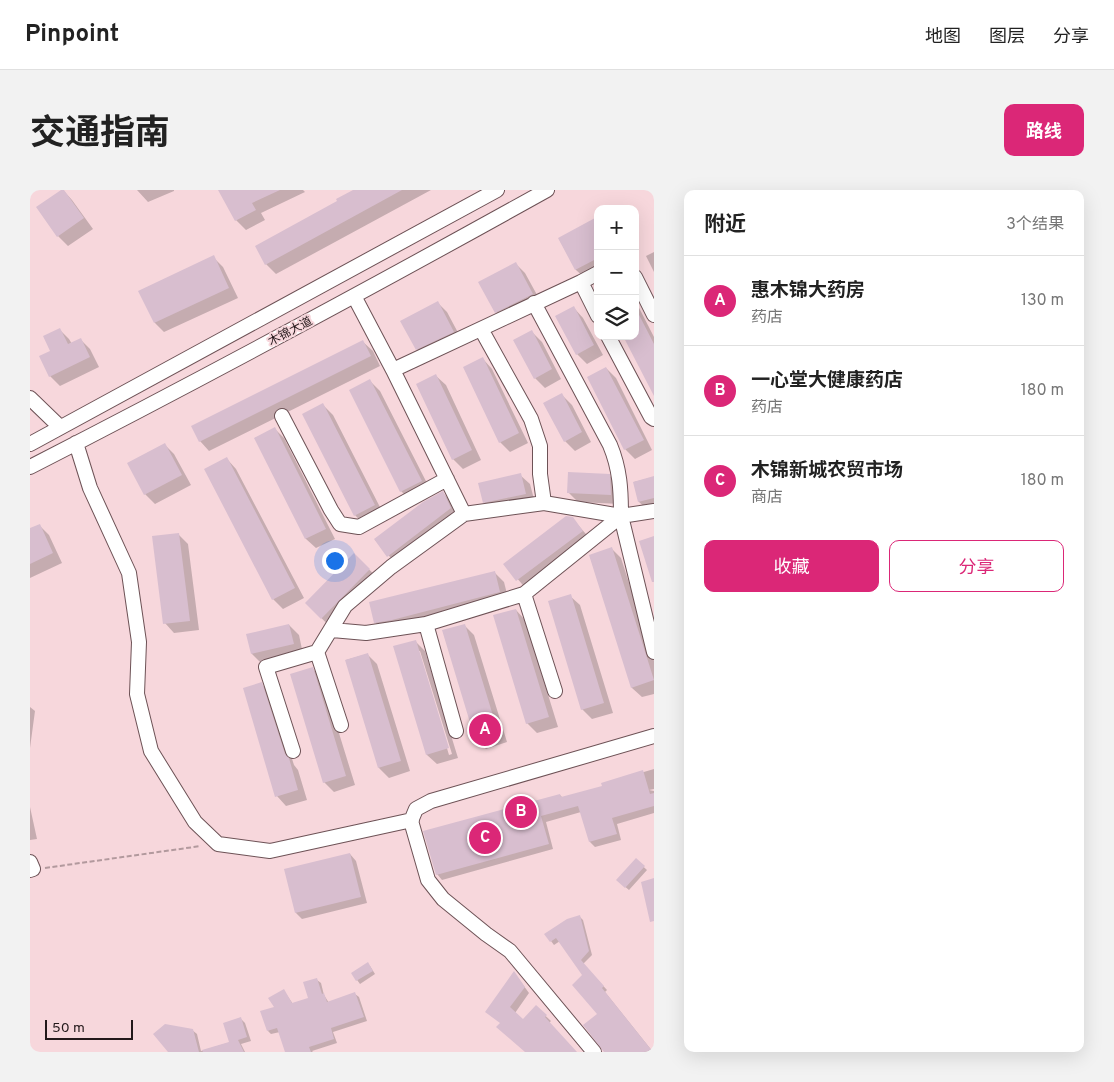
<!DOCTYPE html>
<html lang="zh">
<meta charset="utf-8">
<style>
:root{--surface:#fff;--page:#f2f2f2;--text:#222;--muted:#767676;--line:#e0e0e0;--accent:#db2777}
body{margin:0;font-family:Overpass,"Noto Sans SC",sans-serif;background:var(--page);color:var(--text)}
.controls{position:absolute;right:15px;top:15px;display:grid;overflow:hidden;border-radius:10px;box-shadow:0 5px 20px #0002}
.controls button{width:45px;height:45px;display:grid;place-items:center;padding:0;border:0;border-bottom:1px solid var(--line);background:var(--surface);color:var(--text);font:25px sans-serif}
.scale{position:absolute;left:15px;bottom:12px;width:88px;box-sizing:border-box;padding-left:5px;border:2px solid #23181a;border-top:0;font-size:14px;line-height:18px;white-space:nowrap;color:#23181a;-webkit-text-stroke:4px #f7d7dc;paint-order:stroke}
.you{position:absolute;left:304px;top:370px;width:18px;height:18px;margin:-12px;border:4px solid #fff;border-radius:50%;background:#1a73e8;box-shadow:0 0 0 8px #1a73e833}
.badge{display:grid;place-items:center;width:32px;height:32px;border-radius:50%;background:var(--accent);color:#fff;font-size:16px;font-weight:700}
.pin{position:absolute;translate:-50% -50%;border:2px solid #fff;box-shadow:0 1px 5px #0006}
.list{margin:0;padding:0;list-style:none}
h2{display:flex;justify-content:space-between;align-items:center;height:65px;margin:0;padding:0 20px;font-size:21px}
h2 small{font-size:16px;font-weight:400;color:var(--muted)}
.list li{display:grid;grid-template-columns:32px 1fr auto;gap:15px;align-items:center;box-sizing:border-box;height:90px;padding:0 20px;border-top:1px solid var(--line)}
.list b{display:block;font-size:19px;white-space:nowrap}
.list p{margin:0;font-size:16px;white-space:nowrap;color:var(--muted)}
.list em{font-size:16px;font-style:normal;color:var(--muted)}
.actions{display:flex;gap:10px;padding:15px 20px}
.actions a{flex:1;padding:11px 0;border:1px solid var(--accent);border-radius:10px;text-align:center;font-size:18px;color:var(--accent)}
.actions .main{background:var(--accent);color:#fff}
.icon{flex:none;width:28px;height:28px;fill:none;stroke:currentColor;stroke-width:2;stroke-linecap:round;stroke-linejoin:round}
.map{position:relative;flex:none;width:624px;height:862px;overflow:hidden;border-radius:10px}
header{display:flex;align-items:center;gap:30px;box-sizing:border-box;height:70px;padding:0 25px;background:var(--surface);border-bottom:1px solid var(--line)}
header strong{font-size:24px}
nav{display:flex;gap:28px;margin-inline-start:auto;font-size:18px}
.intro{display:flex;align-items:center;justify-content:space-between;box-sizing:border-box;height:120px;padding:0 30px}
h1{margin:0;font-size:35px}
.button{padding:12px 22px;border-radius:10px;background:var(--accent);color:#fff;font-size:18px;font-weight:700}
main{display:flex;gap:30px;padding:0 30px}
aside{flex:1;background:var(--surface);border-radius:10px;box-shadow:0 5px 20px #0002}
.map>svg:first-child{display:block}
.shadow{fill:#0003;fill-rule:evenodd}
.building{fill:#d8becf}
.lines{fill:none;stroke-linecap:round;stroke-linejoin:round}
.minor-casing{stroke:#6d5256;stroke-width:16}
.path{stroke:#b2999d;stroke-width:2;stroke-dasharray:5 2.5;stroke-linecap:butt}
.minor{stroke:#fff;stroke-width:14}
.labels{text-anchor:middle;stroke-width:4;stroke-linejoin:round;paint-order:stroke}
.street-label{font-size:12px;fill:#23181a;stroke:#f7d7dc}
</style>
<header>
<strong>Pinpoint</strong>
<nav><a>地图</a><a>图层</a><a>分享</a></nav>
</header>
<div class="intro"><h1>交通指南</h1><a class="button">路线</a></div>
<main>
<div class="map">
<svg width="624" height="862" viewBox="0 0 624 862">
<rect width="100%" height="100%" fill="#f7d7dc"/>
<!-- shadow -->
<path class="shadow" d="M33,0l9,10 21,29 -25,17 -10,-10 -20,-28z
M107,0h37v1l-26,11z
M189,0h84l2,2 -44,21 4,7 -19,10 -10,-10z
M326,0h75l-155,84 -10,-10 73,-62z
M565,30l3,3v50l-12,6 -10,-9 -17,-31z
M624,62v20l-8,-16z
M183,67l10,10 15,31 -74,34 -9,-9 -15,-31z
M486,74l9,9 17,31 -37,18 -9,-10z
M605,110l19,37v56l-29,-57h10z
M408,113l9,9 16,30 -37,17 -9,-10z
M544,118l9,10 20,37 -16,9 -10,-10z
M29,139l10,10 3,5 9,-4 9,9 9,18 -39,19 -10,-10 2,-24z
M502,142l10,10 19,37 -16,9 -10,-10z
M333,152l10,9 7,15 -171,85 -9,-10z
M453,169l9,10 36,74 -18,9 -10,-10z
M576,178l10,10 36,72 -17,9 -10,-10z
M406,186l10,9 35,75 -18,9 -10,-10z
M340,191l10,10 51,100 -20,10 -10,-10z
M532,205l10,10 19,37 -16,9 -10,-10z
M293,215l10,10 51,100 -20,10 -9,-10z
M245,239l9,9 51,101 -19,9 -10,-9 -51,-101z
M134,254l10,10 17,31 -36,19 -10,-10z
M197,269l9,10 68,129 -21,11 -10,-10z
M490,285l10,9 5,19 -42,9 -9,-10z
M579,285l10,10 1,19 -42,-2 -10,-10z
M624,287v33l-5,1 -10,-9 -5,-20z
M413,303l9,9 8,17 -62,47 -23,-26z
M542,328l20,23 -65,49 -22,-26z
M9,335l10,10 13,28 -32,15v-49z
M148,344l10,10 11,86 -25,3 -9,-10z
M582,359l9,9 33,103v33l-12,3 -10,-9 -42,-132z
M324,365l25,24 -48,49 -24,-25z
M464,382l10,10 5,20 -124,30 -10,-10z
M540,406l10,9 33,108 -21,6 -10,-10z
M486,420l9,10 33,107 -21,6 -10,-10z
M259,435l10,10 4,19 -41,10 -10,-10 -4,-19z
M434,435l10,10 33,107 -21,7 -10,-10 -33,-108z
M385,451l10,10 33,107 -21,6 -10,-9zM388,461h2l32,103 -3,1z
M337,464l10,10 33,107 -21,7 -10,-10 -33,-108z
M282,478l10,10 33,107 -21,7 -10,-10z
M231,494l10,9 23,72 4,5 9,30 -21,6 -9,-10z
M0,517l5,4 -5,37z
M624,579v20l-5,1 5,1v22l-37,11 4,16 -26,7 -5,-5 -9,-30 -35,10 7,27 -111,31 -5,-6 123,-79 3,3 41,-11 -1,-3z
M0,617l7,32 -7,1z
M320,664l6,7 11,42 -65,16 -6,-6 -11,-43z
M606,670l11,10 -18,20 -12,-10z
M550,727l3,3 9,35 -9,9 24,26 -2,2 48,60h-47l-7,-38 -15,-38 -24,-35 -6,4 -3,-4z
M340,776l5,8 -15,10 -8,-11z
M488,788l11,15 -14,20 8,8 13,-14 15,14 -2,2 27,29h-50l-28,-25 3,-3z
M287,790l4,3 3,12 5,8 26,-9 4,3 8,24 -34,11 4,11 -25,8 1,1h-27l-6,-20 -9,2 -3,-3 7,-24 9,-16 9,13 16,-5z
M211,829l4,4 6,18 -10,3 4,8h-75l22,-22 5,4 4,17 30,-9z"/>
<!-- building -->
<path class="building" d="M31,0h3l20,28 -27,19 -21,-30z
M188,0h62l-28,13 4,7 -21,11z
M323,0h49l-137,75 -10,-19 82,-45 -1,-2z
M565,28l3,5v35l-23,12 -17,-32z
M184,65l15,33 -75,35 -16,-32z
M486,72l17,32 -38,19 -17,-31z
M408,111l16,31 -38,18 -16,-29z
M544,116l20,39 -18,10 -21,-39z
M605,117l19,37v52l-31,-60h12z
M30,138l8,16 13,-6 9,19 -41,20 -10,-21 11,-5 -7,-15z
M502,140l20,39 -18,10 -21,-39z
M333,150l8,16 -172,86 -8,-16z
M453,167l36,76 -20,10 -36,-76z
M576,177l38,73 -20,10 -37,-73z
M406,184l36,76 -20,10 -36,-76z
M340,189l52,102 -22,11 -51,-102z
M532,203l20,39 -18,10 -21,-39z
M293,213l52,102 -21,11 -52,-102z
M245,237l51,102 -21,10 -51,-101z
M135,253l17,32 -38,20 -17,-32z
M197,267l68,131 -23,12 -68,-131z
M538,282l42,2 1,21 -44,-2z
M491,283l5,21 -43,9 -5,-20z
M624,286v22l-16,4 -5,-20z
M413,301l8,17 -64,49 -13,-18 49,-37z
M536,326l7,1 10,14 -67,50 -13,-17z
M10,334l13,29 -23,11v-36z
M149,343l11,88 -27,3 -11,-88z
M624,346v46h-2l-13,-41z
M582,357l42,133 -23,8 -42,-133z
M324,363l16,16 -49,50 -16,-16z
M465,381l5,21 -108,28 -18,3 -5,-21z
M541,404l33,109 -23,7 -33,-109z
M486,419l33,108 -23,7 -33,-109z
M259,434l5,20 -43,10 -5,-20z
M435,434l33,108 -23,7 -33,-109z
M386,450l33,108 -23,7 -33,-109z
M338,463l33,108 -23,7 -33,-108z
M283,477l33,109 -23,7 -33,-109z
M232,492l23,72 4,4 9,32 -23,7 -32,-109z
M613,580l7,24 4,-1v13l-42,12 5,16 -28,8 -11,-36 -37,10 8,28 -113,31 -13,-44 137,-37 1,3 41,-11 -1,-3z
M320,663l11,44 -66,16 -11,-44z
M606,668l9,8 -20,22 -9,-8z
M624,688v43l-4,1 -9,-40z
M550,725l9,36 -8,9 23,26 -2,2 51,64h-49l-21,-27 14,-11 -25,-29 10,-10 -26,-37 -6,4 -6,-8 23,-15z
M338,772l5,9 -17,10 -5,-8z
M484,781l11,16 -15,20 13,12 13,-14 11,10 -2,2 32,35h-52l-29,-25 4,-4 -15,-11z
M287,788l5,16 2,-1 3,9 28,-10 9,25 -33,11 3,11 -25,8 2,5h-26l-8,-24 -10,3 -7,-20 14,-4 -6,-9 16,-9 8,14 16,-5 -5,-16z
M211,827l6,20 -9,3 6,12h-41l-1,-2 27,-8 -6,-19z
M135,834l28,5 6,23h-31l-15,-18z"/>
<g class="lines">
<defs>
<path id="minor" d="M605,87l19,38
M551,92l17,-9
M324,106l39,74
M504,113l76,142c10,24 11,45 11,71
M451,139l50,90 9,27v28l4,29
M578,146l43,81 3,2
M0,208l30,29
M252,226l49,94 9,14 19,3 88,-48
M46,253l14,45 39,85 10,69 -2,52 14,57 44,71 23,22 52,7 142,-31
M0,254l467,-254
M0,277c174,-89 346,-182 517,-277
M434,324l-71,-144 188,-88 17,34
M494,404l31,97
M396,434l30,107
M302,440l34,3 60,-9 98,-30 97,-78 33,136
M287,462l24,73
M263,561l-27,-84 51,-15 28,-46 46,-39 73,-53 80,-11 77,13 33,-5
M0,672l3,7 -3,1
M564,862l-84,-101 -24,-17 -43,-35 -15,-19 -17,-59 5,-12 15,-8 223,-65"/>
</defs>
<!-- minor casing -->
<use href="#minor" class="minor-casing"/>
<!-- path -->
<path class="path" d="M15,678l156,-22"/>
<!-- minor -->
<use href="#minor" class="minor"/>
</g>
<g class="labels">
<!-- street labels -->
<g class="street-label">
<text transform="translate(260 141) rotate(-28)" y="4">木锦大道</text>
</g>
</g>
</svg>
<div class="controls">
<button>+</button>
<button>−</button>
<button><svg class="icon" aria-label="layers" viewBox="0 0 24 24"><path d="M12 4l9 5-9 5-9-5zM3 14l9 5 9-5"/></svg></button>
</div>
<div class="scale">50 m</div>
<div class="you"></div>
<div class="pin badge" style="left:455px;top:540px">A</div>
<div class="pin badge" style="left:491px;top:622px">B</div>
<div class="pin badge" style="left:455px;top:648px">C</div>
</div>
<aside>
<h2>附近<small>3个结果</small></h2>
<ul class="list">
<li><span class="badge">A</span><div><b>惠木锦大药房</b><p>药店</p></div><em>130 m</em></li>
<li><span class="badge">B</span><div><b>一心堂大健康药店</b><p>药店</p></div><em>180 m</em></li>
<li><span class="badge">C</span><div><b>木锦新城农贸市场</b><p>商店</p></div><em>180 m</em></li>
</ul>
<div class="actions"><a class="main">收藏</a><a>分享</a></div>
</aside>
</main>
